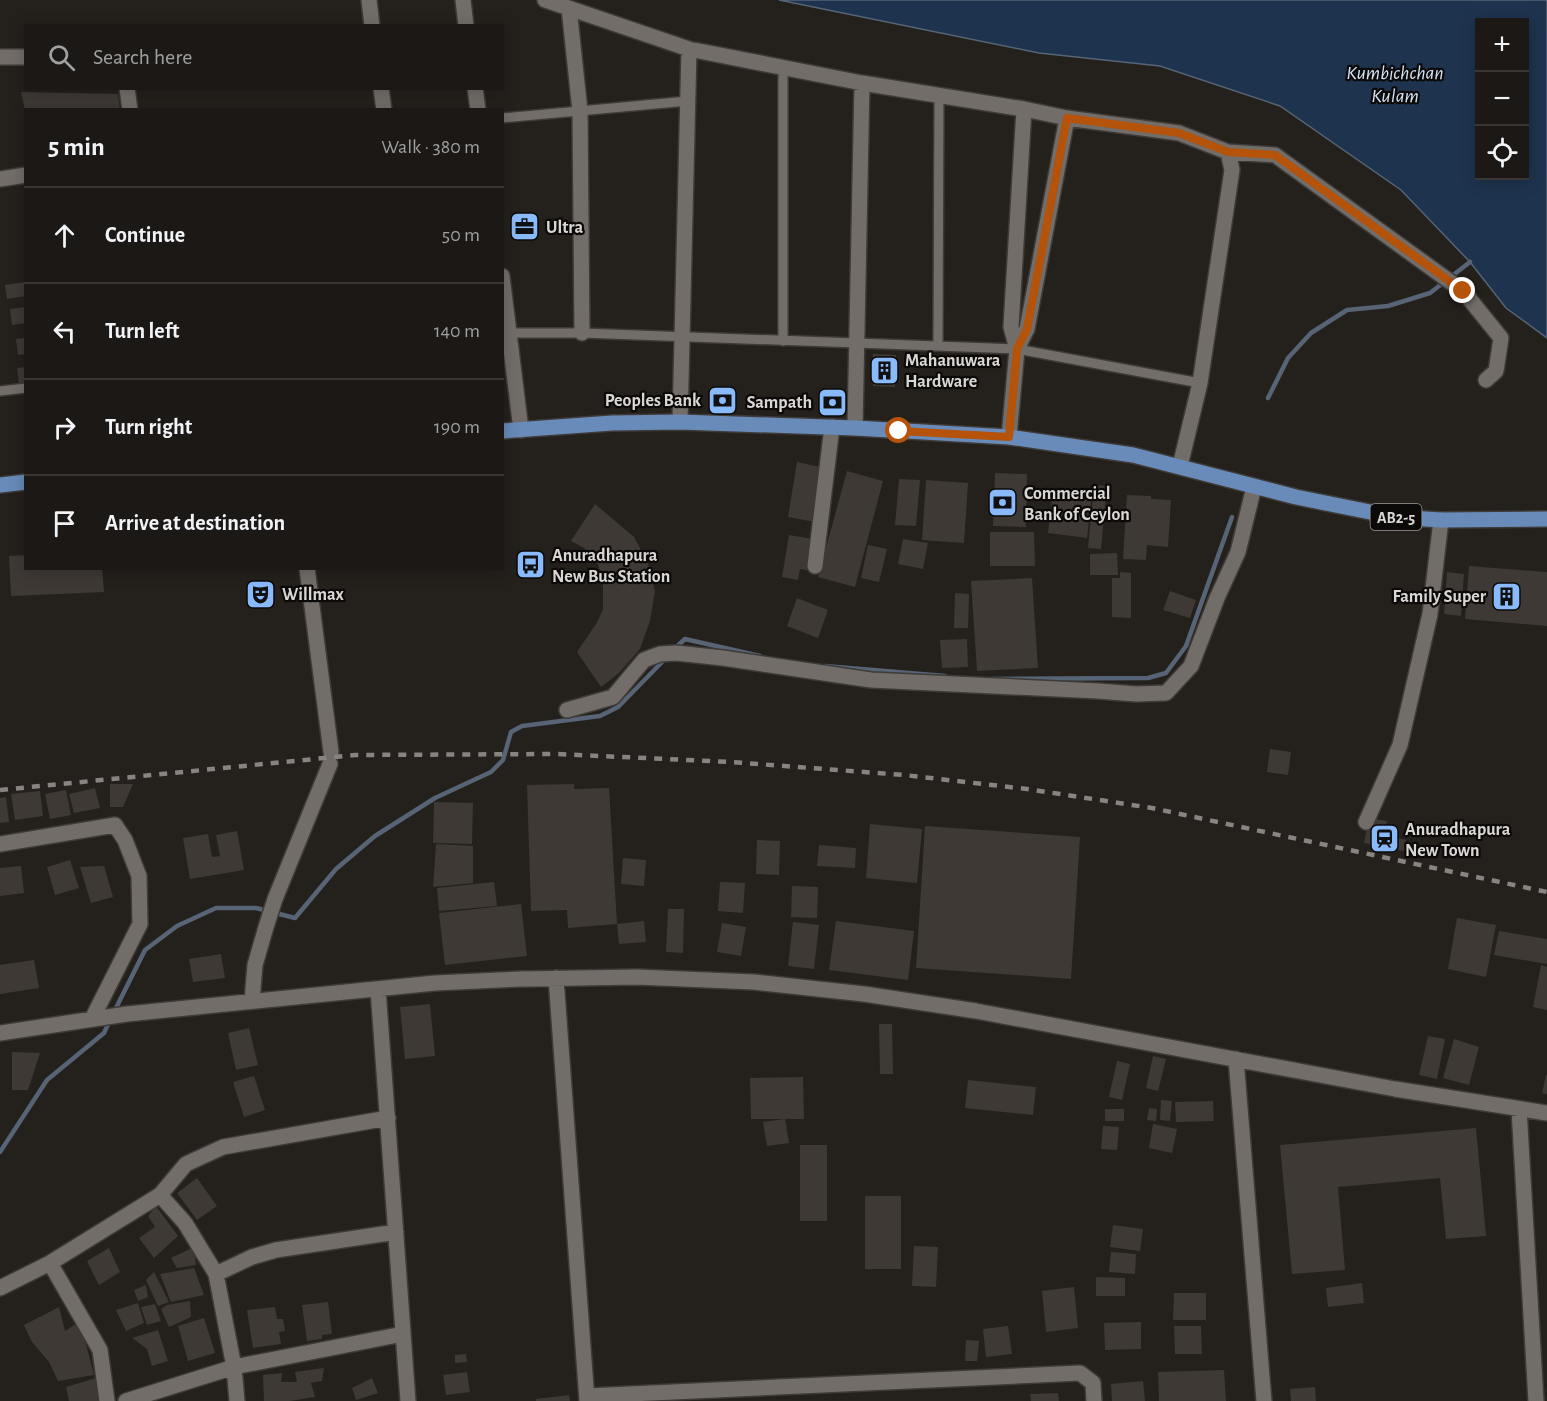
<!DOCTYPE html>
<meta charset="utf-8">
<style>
:root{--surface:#1b1815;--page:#24211e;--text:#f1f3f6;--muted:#a0a0a0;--line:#393734}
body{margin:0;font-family:"Alegreya Sans",sans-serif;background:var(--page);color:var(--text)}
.controls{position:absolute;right:18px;top:18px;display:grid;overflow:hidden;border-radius:0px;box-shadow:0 3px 15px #0003}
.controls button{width:54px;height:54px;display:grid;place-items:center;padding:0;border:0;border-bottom:2px solid var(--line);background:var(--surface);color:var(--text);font:30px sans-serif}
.stop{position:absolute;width:18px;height:18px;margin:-14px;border:4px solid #b45309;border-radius:50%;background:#fff}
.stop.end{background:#b45309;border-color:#fff;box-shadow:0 2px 6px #0008}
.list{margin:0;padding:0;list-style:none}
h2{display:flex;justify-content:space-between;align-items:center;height:78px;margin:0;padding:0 24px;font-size:26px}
h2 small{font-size:20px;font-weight:400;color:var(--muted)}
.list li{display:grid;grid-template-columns:39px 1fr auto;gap:18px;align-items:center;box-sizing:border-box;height:96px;padding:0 24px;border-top:2px solid var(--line)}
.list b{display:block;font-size:22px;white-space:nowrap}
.list em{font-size:20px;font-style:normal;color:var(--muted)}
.icon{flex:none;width:33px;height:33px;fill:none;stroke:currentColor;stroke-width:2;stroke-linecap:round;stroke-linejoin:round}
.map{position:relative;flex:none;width:1547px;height:1401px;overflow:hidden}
.search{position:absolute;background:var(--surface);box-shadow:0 3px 15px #0003;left:24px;top:24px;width:480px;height:66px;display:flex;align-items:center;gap:15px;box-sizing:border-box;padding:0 21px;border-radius:0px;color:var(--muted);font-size:22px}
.panel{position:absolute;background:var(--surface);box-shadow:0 3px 15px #0003;left:24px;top:108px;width:480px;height:462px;border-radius:0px}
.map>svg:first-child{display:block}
.water{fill:#1e334e;stroke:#566476;stroke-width:1.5;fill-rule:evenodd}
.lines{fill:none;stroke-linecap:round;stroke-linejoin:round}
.stream{stroke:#566476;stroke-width:4.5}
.building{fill:#3e3935}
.lane-casing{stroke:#3e3a37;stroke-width:12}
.street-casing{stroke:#3e3a37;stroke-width:18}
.primary-casing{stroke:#3e3a37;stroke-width:18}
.lane{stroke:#726d68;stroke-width:9}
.street{stroke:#726d68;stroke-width:15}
.primary{stroke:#688bba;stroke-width:15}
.rail{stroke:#888481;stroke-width:4.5;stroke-dasharray:8 8;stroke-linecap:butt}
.route{stroke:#b45309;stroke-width:8}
.labels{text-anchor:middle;stroke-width:4.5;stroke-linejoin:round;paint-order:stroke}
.shield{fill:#0c0a08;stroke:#9c9997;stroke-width:1.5}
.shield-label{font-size:16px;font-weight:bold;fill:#dad6d4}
.poi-label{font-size:18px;font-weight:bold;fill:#dad6d4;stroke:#0c0a08;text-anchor:start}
.water-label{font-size:20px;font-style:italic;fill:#d5e6fb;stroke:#0c0a08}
</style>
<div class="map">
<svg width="1547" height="1401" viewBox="0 0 1547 1401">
<rect width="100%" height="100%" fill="#24201c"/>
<!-- water -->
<path class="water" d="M779,0h768v338l-41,-30 -36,-46 -69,-72 -121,-84 -120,-40 -121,-13zM1480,22h44v154h-44z"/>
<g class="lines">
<!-- stream -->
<path class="stream" d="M1268,398l20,-40 23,-25 36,-23 41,-4 42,-13 40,-31
M675,648l10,-9 75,17
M825,666l120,10
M992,679l156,-1 18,-5 20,-27 46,-129
M114,1012l31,-62 32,-24 39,-18h40l39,10 41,-49 39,-33 60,-38 56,-26 12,-12 8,-28 11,-6 78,-10 18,-9 47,-48
M0,1152l47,-72 57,-47 6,-13"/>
</g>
<!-- building -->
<path class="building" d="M21,92l97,2 2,16h-95z
M26,282v14l-19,3 -2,-14z
M26,307v16l-14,2 -2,-16z
M26,338v16l-8,1 -2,-16z
M873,354l23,1 -1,32 -22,-1z
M26,367v17h-7l-2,-16z
M797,462l28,6 -10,54 -27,-5z
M847,471l36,10 -28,106 -37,-10z
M995,473l32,1 -1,53 -33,-1z
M899,479l21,1 -4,46 -21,-1z
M926,480l42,3 -4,60 -42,-3z
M1094,485l13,1 -6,63 -13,-1z
M1053,489l39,5 -5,44 -39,-5z
M1127,495l24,1v3l20,1 -3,47 -21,-2 -1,15 -23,-1z
M595,504l39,33 14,26 7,28 -5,30 -10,28 -21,24 -18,14 -24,-35 19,-28 7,-14v-29l-5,-17 -14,-16 -13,-7z
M990,532h44l1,34h-45z
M789,535l24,4 -6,31 -7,-1 -2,11 -16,-3z
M903,539l25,4 -5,26 -25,-5z
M868,545l19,4 -8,33 -18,-4z
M1117,553l1,22h-28v-21z
M26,555v13h76l2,24 -93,4 -2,-40z
M1469,566l78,6v54l-82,-7z
M1120,572l11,1v45l-19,-1v-39h8z
M1447,572l17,2 -3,42 -17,-2z
M1032,578l6,90 -61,3 -6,-90z
M1170,591l26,9 -6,18 -27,-8z
M955,593l14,1 -1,34h-14z
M797,598l31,12 -10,28 -31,-12z
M967,639l1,28 -26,1 -2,-28z
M1270,749l21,3 -3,23 -21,-3z
M110,784h23l-10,23h-13z
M574,784v5l35,-1 8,136 -49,4 -1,-18 -36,1 -4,-126z
M95,788l5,20 -26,5 -5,-19z
M66,790l5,25 -21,4 -5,-25z
M40,791l3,25 -28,4 -4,-26z
M6,797l3,25 -9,1v-25z
M434,802l39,1 -1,41 -39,-1z
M1369,818l18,3 -2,8 8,2 -2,6 15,3 -2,11 -40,-8z
M870,824l52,5 -5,54 -51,-5z
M925,826l155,11 -9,142 -155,-11z
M237,831l7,39 -54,9 -7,-41 25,-4 4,23 8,-1 -4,-21z
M757,840l23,1 -1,34 -23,-1z
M436,844l37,2v37l-40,4z
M819,845l37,3 -1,20 -38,-2z
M623,858l23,2 -2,26 -23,-2z
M70,860l9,28 -24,7 -8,-28z
M21,866l3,27 -24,3v-28z
M104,866l9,31 -22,6 -11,-36z
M494,882l3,24 -58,5 -2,-23z
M720,882l25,1 -2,30 -25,-2z
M792,886l26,1 -1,31 -26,-1z
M521,904l6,52 -82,9 -6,-52z
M668,909h16l-1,44 -17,-1z
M1457,918l39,7 -10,52 -38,-8z
M644,921l2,21 -27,2 -2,-20z
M836,921l78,10 -6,49 -79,-10z
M793,922l26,3 -5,44 -26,-3z
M722,923l24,4 -5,29 -24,-4z
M1499,931l48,8v25l-53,-9z
M221,954l4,24 -32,4 -4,-23z
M34,960l5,28 -39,6v-29z
M1541,965l6,2v43l-14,-3z
M430,1004l5,52 -30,3 -5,-52z
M879,1024h13l1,50h-13z
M249,1028l9,37 -22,5 -8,-37z
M1428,1036l17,3 -8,40 -18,-4z
M1454,1039l25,8 -10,38 -26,-7z
M12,1052l28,1 -12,37h-16z
M1153,1056l13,3 -8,32 -12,-3z
M1117,1061l13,3 -8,36 -13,-3z
M1546,1075h1v19l-5,-1z
M254,1076l11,34 -21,7 -11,-35z
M803,1077l1,42h-19l4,24 -22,3 -4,-24 22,-3h-34l-1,-41z
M968,1080l68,7 -3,28 -68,-7z
M1161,1100l11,1 -2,20 -10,-1z
M1213,1101l1,20 -38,1 -1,-20z
M1149,1108l8,1 -1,12 -9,-1z
M1105,1109h19v12h-19z
M1153,1124l24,5 -5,24 -23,-5z
M1103,1126l16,1 -2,23 -16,-1z
M1476,1128l10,108 -40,3 -6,-61 -102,9 7,83 -53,4 -12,-129z
M800,1145h27v76h-27z
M197,1178l20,28 -20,14 -20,-27z
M865,1196h36v73h-36z
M156,1206l22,30 -24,22 -15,-20 16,-11 -7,-11z
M1113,1225l30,4 -3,22 -30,-4z
M914,1246l24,1 -2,40 -24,-1z
M194,1247l2,18 -19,3 -6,-10z
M109,1248l11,24 -21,13 -12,-24z
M1111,1252l25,2 -1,20 -26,-2z
M194,1268l10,27 -33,7 -11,-28z
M154,1272l15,30 -11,4 -12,-26z
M1096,1277l29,1v18h-29z
M1362,1283l2,20 -36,4 -2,-19z
M146,1285l2,12 -10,4 -4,-11z
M1074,1287l4,41 -32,4 -4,-41z
M1174,1293h32v27h-33z
M190,1301l1,16 -22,10 -8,-18 6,-4z
M328,1302l4,32 -10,1v4l-15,2 -5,-36z
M138,1303l6,20 -18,8 -10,-21z
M155,1304l6,17 -14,4 -6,-18z
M59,1307l6,24 15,-10 14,54 -36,6 -9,-19 -17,-20 -8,-17z
M275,1307l2,12h6l2,12 -6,1 2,12 -28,4 -6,-38z
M204,1318l11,35 -27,8 -10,-35z
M1141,1322v27l-36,1 -1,-27z
M1008,1326l4,28 -26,3 -3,-28z
M1174,1326h27l1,28h-27z
M158,1330l10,31 -16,5 -5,-17 -15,-11z
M966,1340l13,1 -2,20h-12z
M466,1354l1,8 -12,1v-8z
M324,1368l-2,13 -11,2 4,14 -25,4h-26l-1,-26 19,-2 -1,9h16l-2,-10z
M1224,1370l2,31h-67l-1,-29z
M467,1372l3,20 -24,3 -3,-20z
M99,1377l2,24h-32l-3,-14z
M372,1378l6,15 -22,7 -4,-12z
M1143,1381l2,20h-33l-1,-17z
M1315,1387l1,14h-25l-1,-12z
M1058,1393l1,8h-28l-1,-7z
M569,1395l1,6h-34v-2z"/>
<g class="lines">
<defs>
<path id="lane" d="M502,118l186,-17
M507,333h75l435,16 183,34
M783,341v-274
M938,346l1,-251
M0,391l26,-3"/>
<path id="street" d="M369,0l3,26
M463,0l3,26
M545,0l144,49 173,34 162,26 43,9 112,15 49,19 4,18 -32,213 -20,83
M569,8l11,103 2,222
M0,57h26
M127,88l3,22
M381,88l3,22
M475,88l3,22
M1228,152l47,3 188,136 38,47 -5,33 -10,9
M0,179l26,-4
M502,276l19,154
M1017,349l-6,-22 13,-218
M680,422l9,-373
M855,428l7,-345
M1009,437l8,-88 10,-20 40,-211
M815,566l17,-139
M307,568l24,184
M567,710l46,-13 31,-37 16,-6 16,-1 47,5 148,22 227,11 38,3 30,-1 25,-27 26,-68 21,-46 16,-65
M1366,822l34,-77 30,-131 11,-94
M0,844l115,-19 10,15 14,36 1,48 -48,95
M556,978l31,423
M378,989l30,412
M252,1001l3,-36 11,-38 9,-28 55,-135
M0,1033l127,-19 308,-31 86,-4 116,-2 117,5 110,12 112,17 419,78 152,24
M1236,1059l28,342
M1519,1109l17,292
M160,1195l25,28 31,51 18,93 3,34
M50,1263l50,87 7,51
M216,1274l36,-17 24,-7 120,-18
M0,1288l50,-25 110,-68 26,-31 37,-17 165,-29
M587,1396l493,-23 13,10 1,18
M126,1401l108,-34 169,-33"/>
<path id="primary" d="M502,431l110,-8 68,-1 175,6 154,9 124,18 163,42 99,20 46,3 106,-1
M0,485l26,-3"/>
</defs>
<!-- lane casing -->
<use href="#lane" class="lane-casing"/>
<!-- street casing -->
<use href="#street" class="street-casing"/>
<!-- primary casing -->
<use href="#primary" class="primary-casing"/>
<!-- lane -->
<use href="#lane" class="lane"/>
<!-- street -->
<use href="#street" class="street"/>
<!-- primary -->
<use href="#primary" class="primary"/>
<!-- rail -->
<path class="rail" d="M0,790l355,-35 202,-1 174,8 173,13 123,14 125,19 395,84"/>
</g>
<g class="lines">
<!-- route -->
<path class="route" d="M899,431l110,6 8,-88 10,-20 40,-211 112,15 49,19 47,3 188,136"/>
</g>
<!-- icons -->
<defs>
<symbol id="office-square" viewBox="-11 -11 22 22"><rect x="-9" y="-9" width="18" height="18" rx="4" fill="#89bafc" stroke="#0c0a08"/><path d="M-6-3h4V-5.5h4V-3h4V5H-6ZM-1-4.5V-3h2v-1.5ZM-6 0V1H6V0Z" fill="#111"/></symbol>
<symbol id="building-square" viewBox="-11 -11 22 22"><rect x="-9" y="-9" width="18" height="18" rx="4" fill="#89bafc" stroke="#0c0a08"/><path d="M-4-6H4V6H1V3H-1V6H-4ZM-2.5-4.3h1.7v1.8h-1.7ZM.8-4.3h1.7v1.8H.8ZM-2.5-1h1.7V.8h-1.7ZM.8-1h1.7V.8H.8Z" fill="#111"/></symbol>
<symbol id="bank-square" viewBox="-11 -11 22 22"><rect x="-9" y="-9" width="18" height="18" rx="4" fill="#89bafc" stroke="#0c0a08"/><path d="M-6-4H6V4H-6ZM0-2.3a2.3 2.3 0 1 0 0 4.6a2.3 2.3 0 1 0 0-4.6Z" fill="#111"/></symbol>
<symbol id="bus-square" viewBox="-11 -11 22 22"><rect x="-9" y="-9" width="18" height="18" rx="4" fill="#89bafc" stroke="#0c0a08"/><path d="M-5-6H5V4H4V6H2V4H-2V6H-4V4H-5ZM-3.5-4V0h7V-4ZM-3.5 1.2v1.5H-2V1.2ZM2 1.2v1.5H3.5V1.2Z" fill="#111"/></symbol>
<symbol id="theatre-square" viewBox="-11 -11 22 22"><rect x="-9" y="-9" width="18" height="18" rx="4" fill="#89bafc" stroke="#0c0a08"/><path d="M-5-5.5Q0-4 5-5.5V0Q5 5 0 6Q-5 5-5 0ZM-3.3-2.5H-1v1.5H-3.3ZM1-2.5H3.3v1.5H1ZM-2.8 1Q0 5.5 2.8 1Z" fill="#111"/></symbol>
<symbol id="station-square" viewBox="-11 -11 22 22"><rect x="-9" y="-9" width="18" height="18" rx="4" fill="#89bafc" stroke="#0c0a08"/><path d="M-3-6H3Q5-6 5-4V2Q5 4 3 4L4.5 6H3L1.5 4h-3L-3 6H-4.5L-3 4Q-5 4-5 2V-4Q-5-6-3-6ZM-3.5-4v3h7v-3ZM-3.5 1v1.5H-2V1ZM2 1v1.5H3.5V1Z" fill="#111"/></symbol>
</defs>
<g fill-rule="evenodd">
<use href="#office-square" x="508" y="210" width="33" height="33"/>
<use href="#building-square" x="868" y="354" width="33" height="33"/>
<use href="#bank-square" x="706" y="384" width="33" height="33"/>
<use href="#bank-square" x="816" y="386" width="33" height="33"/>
<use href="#bank-square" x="986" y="486" width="33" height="33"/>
<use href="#bus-square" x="514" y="548" width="33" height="33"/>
<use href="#theatre-square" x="244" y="578" width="33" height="33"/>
<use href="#building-square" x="1490" y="580" width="33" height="33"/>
<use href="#station-square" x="1368" y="822" width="33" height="33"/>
</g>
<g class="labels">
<!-- shield labels -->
<rect class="shield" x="1370.5" y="504" width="51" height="26" rx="4.5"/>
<g class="shield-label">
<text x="1396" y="523">AB2-5</text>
</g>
<!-- poi labels -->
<g class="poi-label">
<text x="546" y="233">Ultra</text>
<text x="905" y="366">Mahanuwara<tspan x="905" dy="21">Hardware</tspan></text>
<text x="701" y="406" text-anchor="end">Peoples Bank</text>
<text x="812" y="408" text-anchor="end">Sampath</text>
<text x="1024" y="499">Commercial<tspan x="1024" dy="21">Bank of Ceylon</tspan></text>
<text x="552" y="561">Anuradhapura<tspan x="552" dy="21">New Bus Station</tspan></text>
<text x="282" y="600">Willmax</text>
<text x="1486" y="602" text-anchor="end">Family Super</text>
<text x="1405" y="835">Anuradhapura<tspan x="1405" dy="21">New Town</tspan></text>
</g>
<!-- water labels -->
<g class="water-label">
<text x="1395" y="79">Kumbichchan<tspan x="1395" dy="23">Kulam</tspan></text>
</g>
</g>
</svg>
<div class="controls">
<button>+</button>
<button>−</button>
<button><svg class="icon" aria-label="locate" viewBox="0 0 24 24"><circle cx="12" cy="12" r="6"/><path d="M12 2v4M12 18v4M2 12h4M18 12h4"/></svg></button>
</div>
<div class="stop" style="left:899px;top:431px"></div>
<div class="stop end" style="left:1463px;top:291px"></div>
<div class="search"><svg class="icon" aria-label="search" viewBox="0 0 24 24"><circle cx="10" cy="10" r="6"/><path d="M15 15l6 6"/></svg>Search here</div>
<section class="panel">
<h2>5 min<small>Walk · 380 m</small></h2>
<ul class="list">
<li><svg class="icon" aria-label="ahead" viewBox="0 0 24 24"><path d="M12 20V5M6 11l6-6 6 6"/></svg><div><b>Continue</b></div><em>50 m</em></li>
<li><svg class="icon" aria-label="left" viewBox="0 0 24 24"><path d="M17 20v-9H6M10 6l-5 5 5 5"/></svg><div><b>Turn left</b></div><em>140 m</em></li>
<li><svg class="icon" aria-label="right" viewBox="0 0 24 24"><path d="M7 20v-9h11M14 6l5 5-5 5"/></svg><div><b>Turn right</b></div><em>190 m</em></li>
<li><svg class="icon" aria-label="arrive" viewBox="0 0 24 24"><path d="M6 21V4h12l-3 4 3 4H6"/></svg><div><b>Arrive at destination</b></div></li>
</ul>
</section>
</div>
